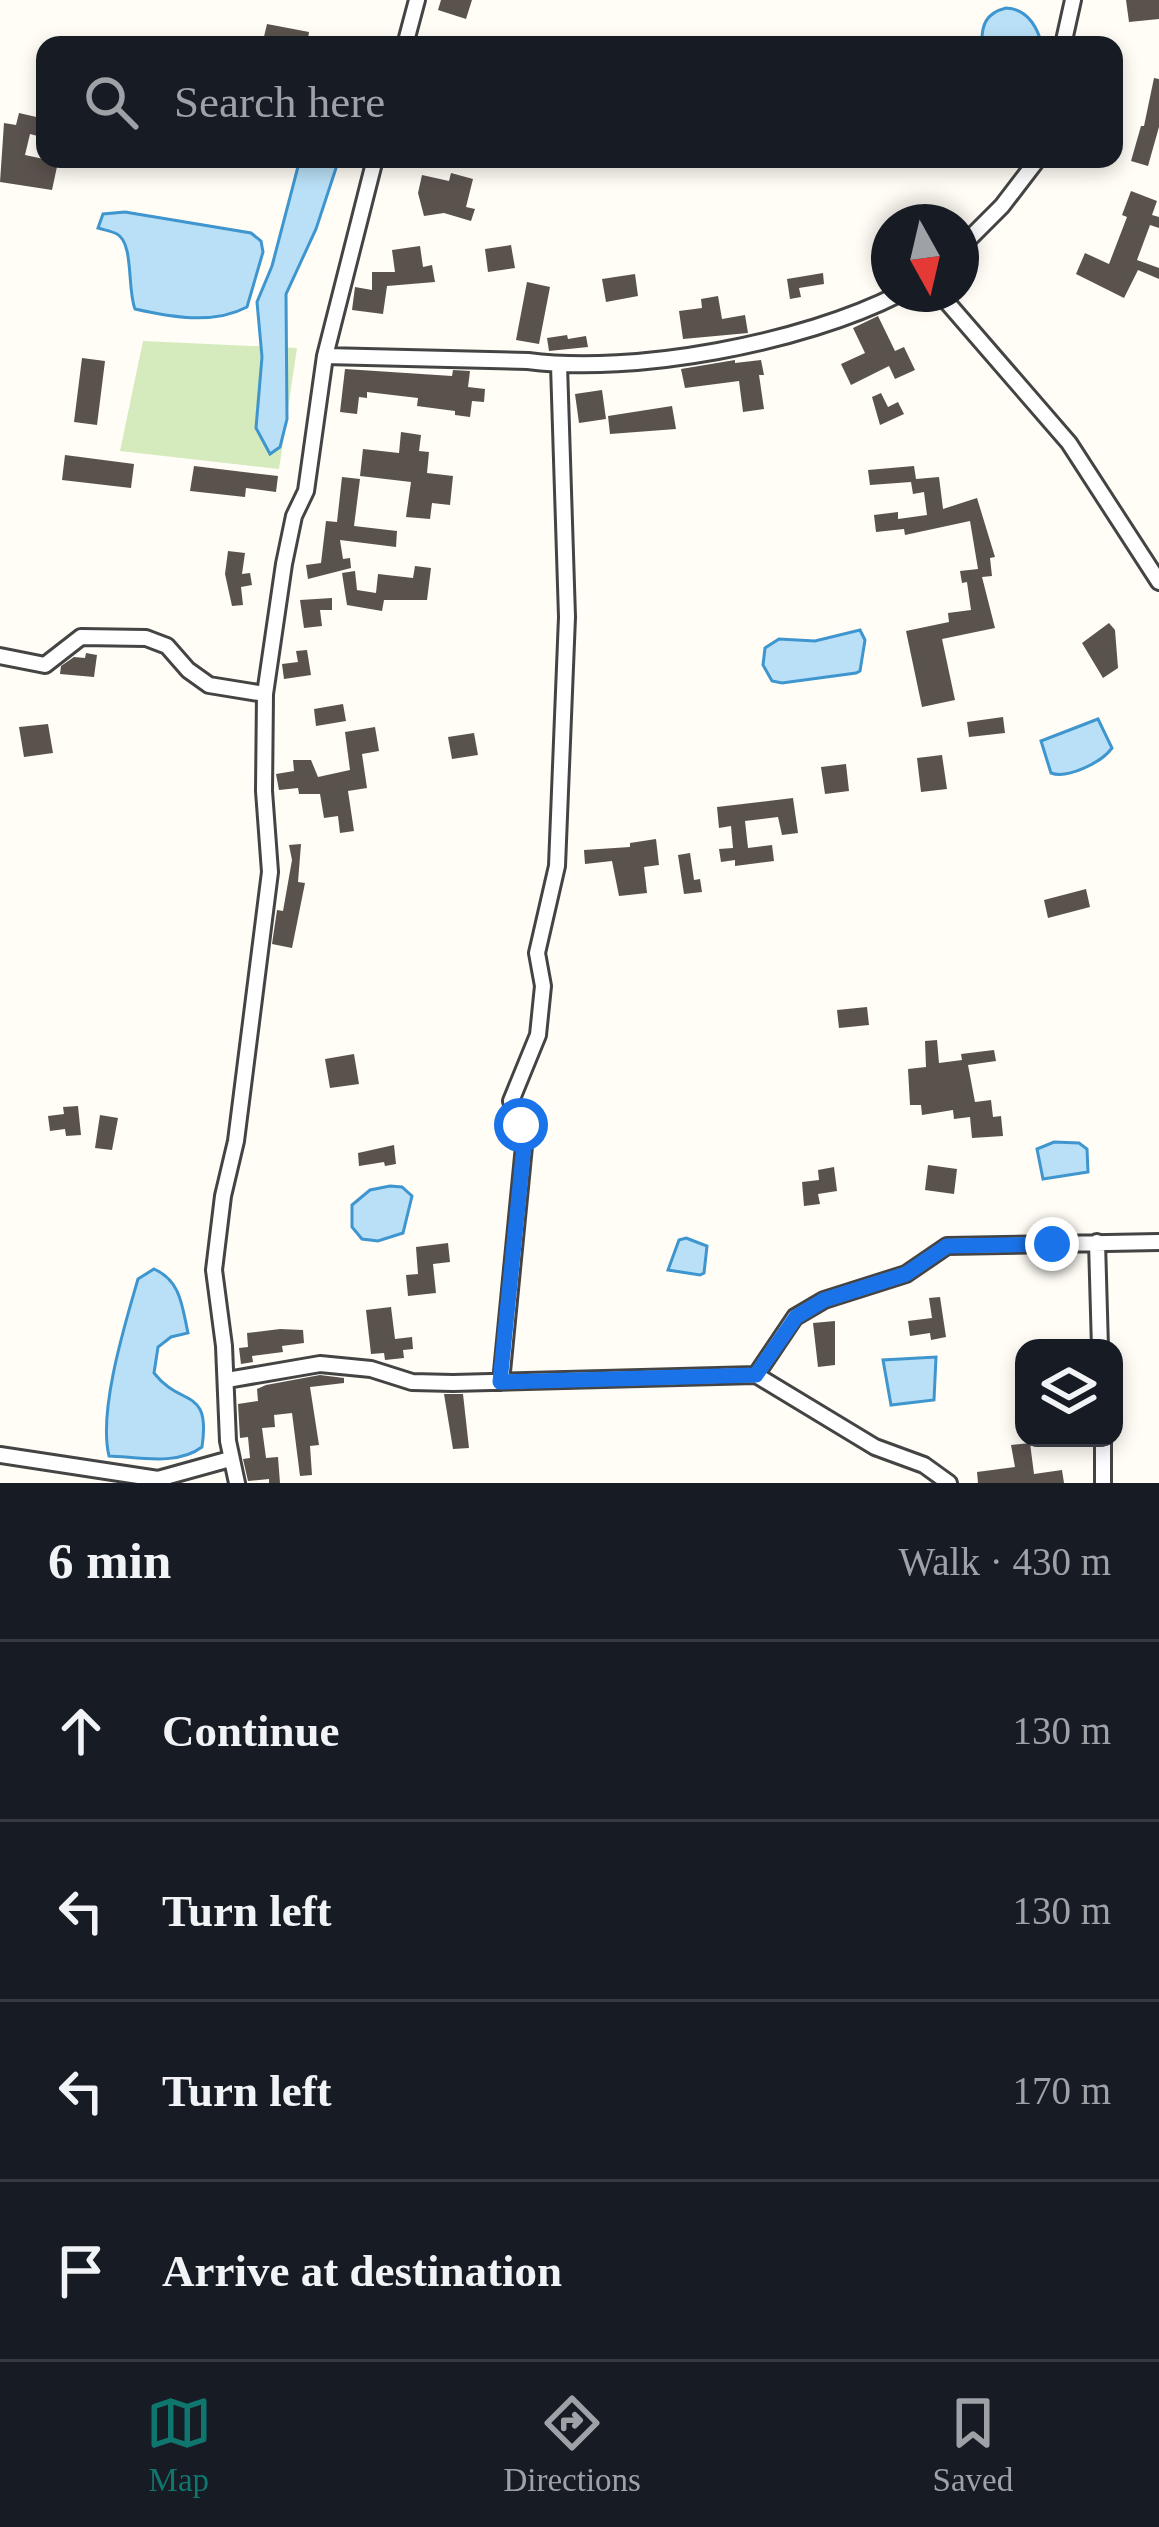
<!DOCTYPE html>
<meta charset="utf-8">
<style>
:root{--surface:#171b24;--page:#242831;--text:#f1f3f6;--muted:#9ea1a6;--line:#363941;--accent:#0f766e}
body{margin:0;font-family:Georgia,serif;background:var(--page);color:var(--text)}
.controls{position:absolute;right:36px;bottom:36px;display:grid;overflow:hidden;border-radius:24px;box-shadow:0 6px 18px #0003}
.controls button{width:108px;height:108px;display:grid;place-items:center;padding:0;border:0;border-bottom:3px solid var(--line);background:var(--surface);color:var(--text);font:60px sans-serif}
.compass{position:absolute;left:871px;top:204px;width:108px;height:108px;border-radius:50%;background:var(--surface);box-shadow:0 6px 18px #0003;rotate:172deg}
.stop{position:absolute;width:36px;height:36px;margin:-27px;border:9px solid #1a73e8;border-radius:50%;background:#fff}
.stop.end{background:#1a73e8;border-color:#fff;box-shadow:0 3px 12px #0008}
.list{margin:0;padding:0;list-style:none}
h2{display:flex;justify-content:space-between;align-items:center;height:156px;margin:0;padding:0 48px;font-size:51px}
h2 small{font-size:39px;font-weight:400;color:var(--muted)}
.list li{display:grid;grid-template-columns:78px 1fr auto;gap:36px;align-items:center;box-sizing:border-box;height:180px;padding:0 48px;border-top:3px solid var(--line)}
.list b{display:block;font-size:45px;white-space:nowrap}
.list em{font-size:39px;font-style:normal;color:var(--muted)}
.icon{flex:none;width:66px;height:66px;fill:none;stroke:currentColor;stroke-width:2;stroke-linecap:round;stroke-linejoin:round}
.map{position:relative;flex:none;width:1159px;height:1483px;overflow:hidden}
.search{position:absolute;background:var(--surface);box-shadow:0 6px 18px #0003;left:36px;right:36px;top:36px;height:132px;display:flex;align-items:center;gap:30px;box-sizing:border-box;padding:0 42px;border-radius:24px;color:var(--muted);font-size:45px}
.sheet{height:876px;background:var(--surface)}
nav{display:flex;justify-content:space-around;align-items:center;box-sizing:border-box;height:168px;border-top:3px solid var(--line);background:var(--surface);font-size:33px;color:var(--muted)}
nav a{display:grid;justify-items:center;gap:6px}
nav .on{color:var(--accent)}
.map>svg:first-child{display:block}
.green{fill:#d5ebbd}
.water{fill:#b9e0f7;stroke:#3f96cf;stroke-width:3}
.building{fill:#5a524d}
.lines{fill:none;stroke-linecap:round;stroke-linejoin:round}
.minor-casing{stroke:#444;stroke-width:20}
.minor{stroke:#fff;stroke-width:14}
.route{stroke:#1a73e8;stroke-width:15}
</style>
<div class="map">
<svg width="1159" height="1483" viewBox="0 0 1159 1483">
<rect width="100%" height="100%" fill="#fffdf5"/>
<!-- green -->
<path class="green" d="M143,341l154,7 -18,121 -159,-18z"/>
<!-- water -->
<path class="water" d="M1006,8c21,1 31,18 36,37h-60c-1,-20 4,-32 24,-37z
M300,159h39l-23,70 -30,65 1,125 -7,28 -10,7 -14,-26 6,-71 -5,-55 15,-36z
M125,212l126,21 10,8 2,11 -16,55c-34,18 -76,10 -112,2 -8,-20 -1,-66 -18,-75 -6,-3 -13,-4 -19,-6l5,-14z
M860,630l5,10 -5,31 -4,2 -74,10 -10,-2 -9,-16 2,-17 14,-9 36,2z
M1098,719l14,29c-11,15 -45,31 -61,25l-10,-32z
M1054,1142l25,1 8,6 1,23 -45,7 -6,-30z
M390,1186l12,1 10,9 -9,37 -25,8 -16,-2 -10,-12v-22l18,-15z
M686,1238l21,8 -3,27 -4,2 -32,-5 11,-30z
M154,1269c27,12 28,37 34,64l-17,4 -13,10 -4,26c27,35 57,13 48,74 -25,19 -64,10 -93,9 -11,-45 16,-132 29,-177z
M936,1357l-2,43 -43,5 -8,-45z"/>
<!-- building -->
<path class="building" d="M441,0h31l-6,19 -28,-9z
M1126,0h33v19l-30,3z
M267,24l42,8 -2,13h-45z
M1154,78l5,1v48l-11,39 -17,-5 10,-35h3z
M19,113l26,6v19l-15,-4 -5,21 33,7 -6,28 -52,-8 4,-59 12,2z
M451,173l22,6 -7,28 9,2 -4,12 -27,-8 -20,3 -6,-23 4,-18 27,6z
M1131,191l26,10 -5,14 7,2v11l-9,-3 -13,35 22,8v11l-21,-9 -14,28 -48,-24 9,-21 24,11 18,-47 -5,-2z
M511,245l4,23 -27,4 -3,-23z
M420,246l3,21 9,-2 3,17 -48,4 -4,28 -31,-4 3,-23 17,3v-18h23l-3,-22z
M823,273l1,11 -25,4 2,9 -11,2 -3,-20z
M635,274l3,22 -32,6 -4,-23z
M527,282l23,5 -11,57 -23,-4z
M718,296l4,23 23,-4 3,18 -65,6 -4,-28 23,-3 -1,-9z
M878,316l17,35 9,-4 11,23 -20,9 -6,-13 -38,19 -10,-21 24,-11 -12,-25z
M567,335l1,4 18,-3 2,11 -39,4 -2,-13z
M82,358l23,3 -8,64 -23,-3z
M735,360v3l26,-3 3,15h-5l5,34 -21,3 -4,-31 -54,7 -4,-19z
M345,369l107,7 1,-6 17,1 -2,16 17,2 -1,13 -12,-1 -2,16 -15,-2v-4l-38,-5 1,-8 -51,-6v6l-8,-1 -2,17 -17,-2z
M602,390l4,29 -27,4 -4,-29z
M881,393l7,14 10,-5 6,12 -24,11 -8,-28z
M672,406l4,23 -66,5 -2,-18z
M401,432l20,3 -2,16 10,1 -2,21 26,3 -3,29 -18,-2 -2,16 -24,-2 5,-35 -51,-6 3,-27 36,4z
M65,455l69,9 -3,24 -69,-8z
M194,466l84,10 -2,16 -30,-4 -1,9 -55,-6z
M914,466l2,13 23,-2 4,32 34,-11 18,59 -5,1 2,18 -10,1 13,51 -53,11 13,61 -33,7 -16,-76 43,-9 -1,-9 23,-3 -4,-28 -5,1 -2,-12 18,-2 -8,-48 -65,14 -1,-6 -28,3 -2,-17 24,-3v7l29,-4 -3,-23 -11,2 -2,-12 -41,3 -2,-15z
M342,477l18,2 -6,47 43,5 -1,16 -56,-7 3,19 7,-1 1,10 -43,11 -2,-14 15,-2 5,-42 11,1z
M228,551l17,2 -3,21 8,-1 2,12 -11,2 2,18 -11,1 -7,-32z
M415,566l16,2 -4,32h-43l-2,11 -35,-6 -5,-32 13,-2 2,19 19,3 2,-19 35,4z
M332,598v12h-12l2,16 -18,2 -4,-28z
M1109,623l6,7 3,38 -15,10 -21,-35z
M307,650l4,25 -27,4 -2,-15 16,-2 -2,-11z
M86,653l11,2 -3,22 -34,-3 1,-8 13,-9 11,1z
M343,704l3,17 -30,5 -2,-17z
M1003,717l2,16 -36,4 -2,-15z
M48,724l5,29 -29,4 -5,-30z
M375,727l4,24 -17,3 5,34 -19,3 6,40 -14,2 -2,-17 -14,2 -4,-24h-21l-1,-6 -19,2 -3,-16 18,-3 -1,-11h18l7,17 32,-7 -5,-38z
M474,733l4,22 -26,4 -4,-22z
M942,755l5,34 -26,3 -4,-34z
M846,764l3,27 -24,3 -4,-27z
M793,798l5,35 -16,2 -4,-18 -33,4 3,27 24,-3 2,16 -39,5v-6l-14,2 -2,-13 14,-1 -2,-22 -12,2 -2,-21z
M656,839l3,26 -15,2 3,26 -28,3 -7,-35 -27,3 -1,-14 46,-3v-4z
M301,844l-3,38 7,1 -13,65 -20,-4 5,-34 6,1 9,-51 -3,-15z
M690,853l4,27 6,-1 2,13 -18,2 -6,-39z
M1086,889l4,18 -42,11 -4,-18z
M867,1007l2,18 -30,3 -2,-18z
M937,1040l2,23 23,-3 -1,-6 33,-4 2,11 -28,4 7,37 16,-2 2,17 8,-1 2,20 -31,2 -2,-21 -16,2 -1,-9 -31,5 -1,-10h-11l-2,-36 18,-2 -1,-26z
M354,1054l5,30 -29,4 -5,-29z
M78,1106l3,29 -15,1 -1,-7 -15,2 -2,-15 16,-2 -1,-7z
M100,1115l18,3 -6,32 -17,-2z
M394,1145l2,19 -11,2 -1,-4 -25,4 -1,-13z
M928,1165l29,4 -3,25 -29,-4z
M834,1167l3,24 -19,3 2,10 -16,2 -2,-24 17,-2 -1,-10z
M448,1243l2,19 -17,2 3,29 -28,3 -2,-21 12,-1 -2,-27z
M940,1297l6,40 -15,3 -1,-7 -20,3 -2,-15 24,-3 -3,-20z
M391,1307l4,32 17,-2 1,12 -10,1 1,8 -19,2 -1,-7 -13,1 -5,-44z
M835,1321v44l-17,2 -5,-44z
M280,1329l23,1 1,13 -22,3 1,6 -31,4 1,6 -12,2 -2,-16 9,-1 -1,-14z
M320,1375l24,3v5l-34,4 9,58 -9,1 2,29 -12,1 -8,-63 -18,2 1,12 -13,1 4,30 12,-1 2,26h-11v-4l-21,2 -5,-22 7,-1 -2,-21 -8,1 -2,-34 20,-3 -1,-12 9,-4z
M444,1394h19l6,54 -16,1z
M1030,1443l4,31 28,-4 2,13h-86l-1,-11 38,-5 -4,-22z"/>
<g class="lines">
<defs>
<path id="minor" d="M405,45l12,-45
M1063,45l10,-45
M961,247l41,-41 36,-47
M940,294l129,149 90,139
M325,356l203,5c106,14 275,-18 371,-67
M0,656l45,9 36,-28 65,1 21,8 21,24 21,15 56,9
M1097,1242l3,106
M756,1375l119,72 49,18 25,18
M227,1380l93,-16 51,5 41,13 41,1 303,-8 39,-58 29,-17 82,-26 41,-28 212,-4
M501,1382l23,-236 -13,-45 27,-66 5,-49 -6,-33 20,-87 10,-249 -8,-252
M0,1455l158,24 72,-20
M237,1483l-9,-42 -4,-95 -10,-76 9,-74 13,-55 34,-269 -6,-81 1,-97 19,-130 10,-48 12,-25 19,-135 50,-197
M1103,1483v-45"/>
</defs>
<!-- minor casing -->
<use href="#minor" class="minor-casing"/>
<!-- minor -->
<use href="#minor" class="minor"/>
</g>
<g class="lines">
<!-- route -->
<path class="route" d="M521,1125l3,21 -24,236 256,-7 40,-58 28,-17 82,-26 41,-28 105,-2"/>
</g>
</svg>
<div class="controls">
<button><svg class="icon" aria-label="layers" viewBox="0 0 24 24"><path d="M12 4l9 5-9 5-9-5zM3 14l9 5 9-5"/></svg></button>
</div>
<svg class="compass" viewBox="-18 -18 36 36"><path d="M0-13l5 13h-10z" fill="#e53935"/><path d="M0 13l5-13h-10z" fill="#9ea1a6"/></svg>
<div class="stop" style="left:521px;top:1125px"></div>
<div class="stop end" style="left:1052px;top:1244px"></div>
<div class="search"><svg class="icon" aria-label="search" viewBox="0 0 24 24"><circle cx="10" cy="10" r="6"/><path d="M15 15l6 6"/></svg>Search here</div>
</div>
<section class="sheet">
<h2>6 min<small>Walk · 430 m</small></h2>
<ul class="list">
<li><svg class="icon" aria-label="ahead" viewBox="0 0 24 24"><path d="M12 20V5M6 11l6-6 6 6"/></svg><div><b>Continue</b></div><em>130 m</em></li>
<li><svg class="icon" aria-label="left" viewBox="0 0 24 24"><path d="M17 20v-9H6M10 6l-5 5 5 5"/></svg><div><b>Turn left</b></div><em>130 m</em></li>
<li><svg class="icon" aria-label="left" viewBox="0 0 24 24"><path d="M17 20v-9H6M10 6l-5 5 5 5"/></svg><div><b>Turn left</b></div><em>170 m</em></li>
<li><svg class="icon" aria-label="arrive" viewBox="0 0 24 24"><path d="M6 21V4h12l-3 4 3 4H6"/></svg><div><b>Arrive at destination</b></div></li>
</ul>
</section>
<nav>
<a class="on"><svg class="icon" aria-label="map" viewBox="0 0 24 24"><path d="M3 6l6-2 6 2 6-2v14l-6 2-6-2-6 2zM9 4v14M15 6v14"/></svg>Map</a>
<a><svg class="icon" aria-label="directions" viewBox="0 0 24 24"><path d="M12 3l9 9-9 9-9-9zM9 14v-3h6M13 9l2 2-2 2"/></svg>Directions</a>
<a><svg class="icon" aria-label="saved" viewBox="0 0 24 24"><path d="M7 4h10v16l-5-4-5 4z"/></svg>Saved</a>
</nav>
